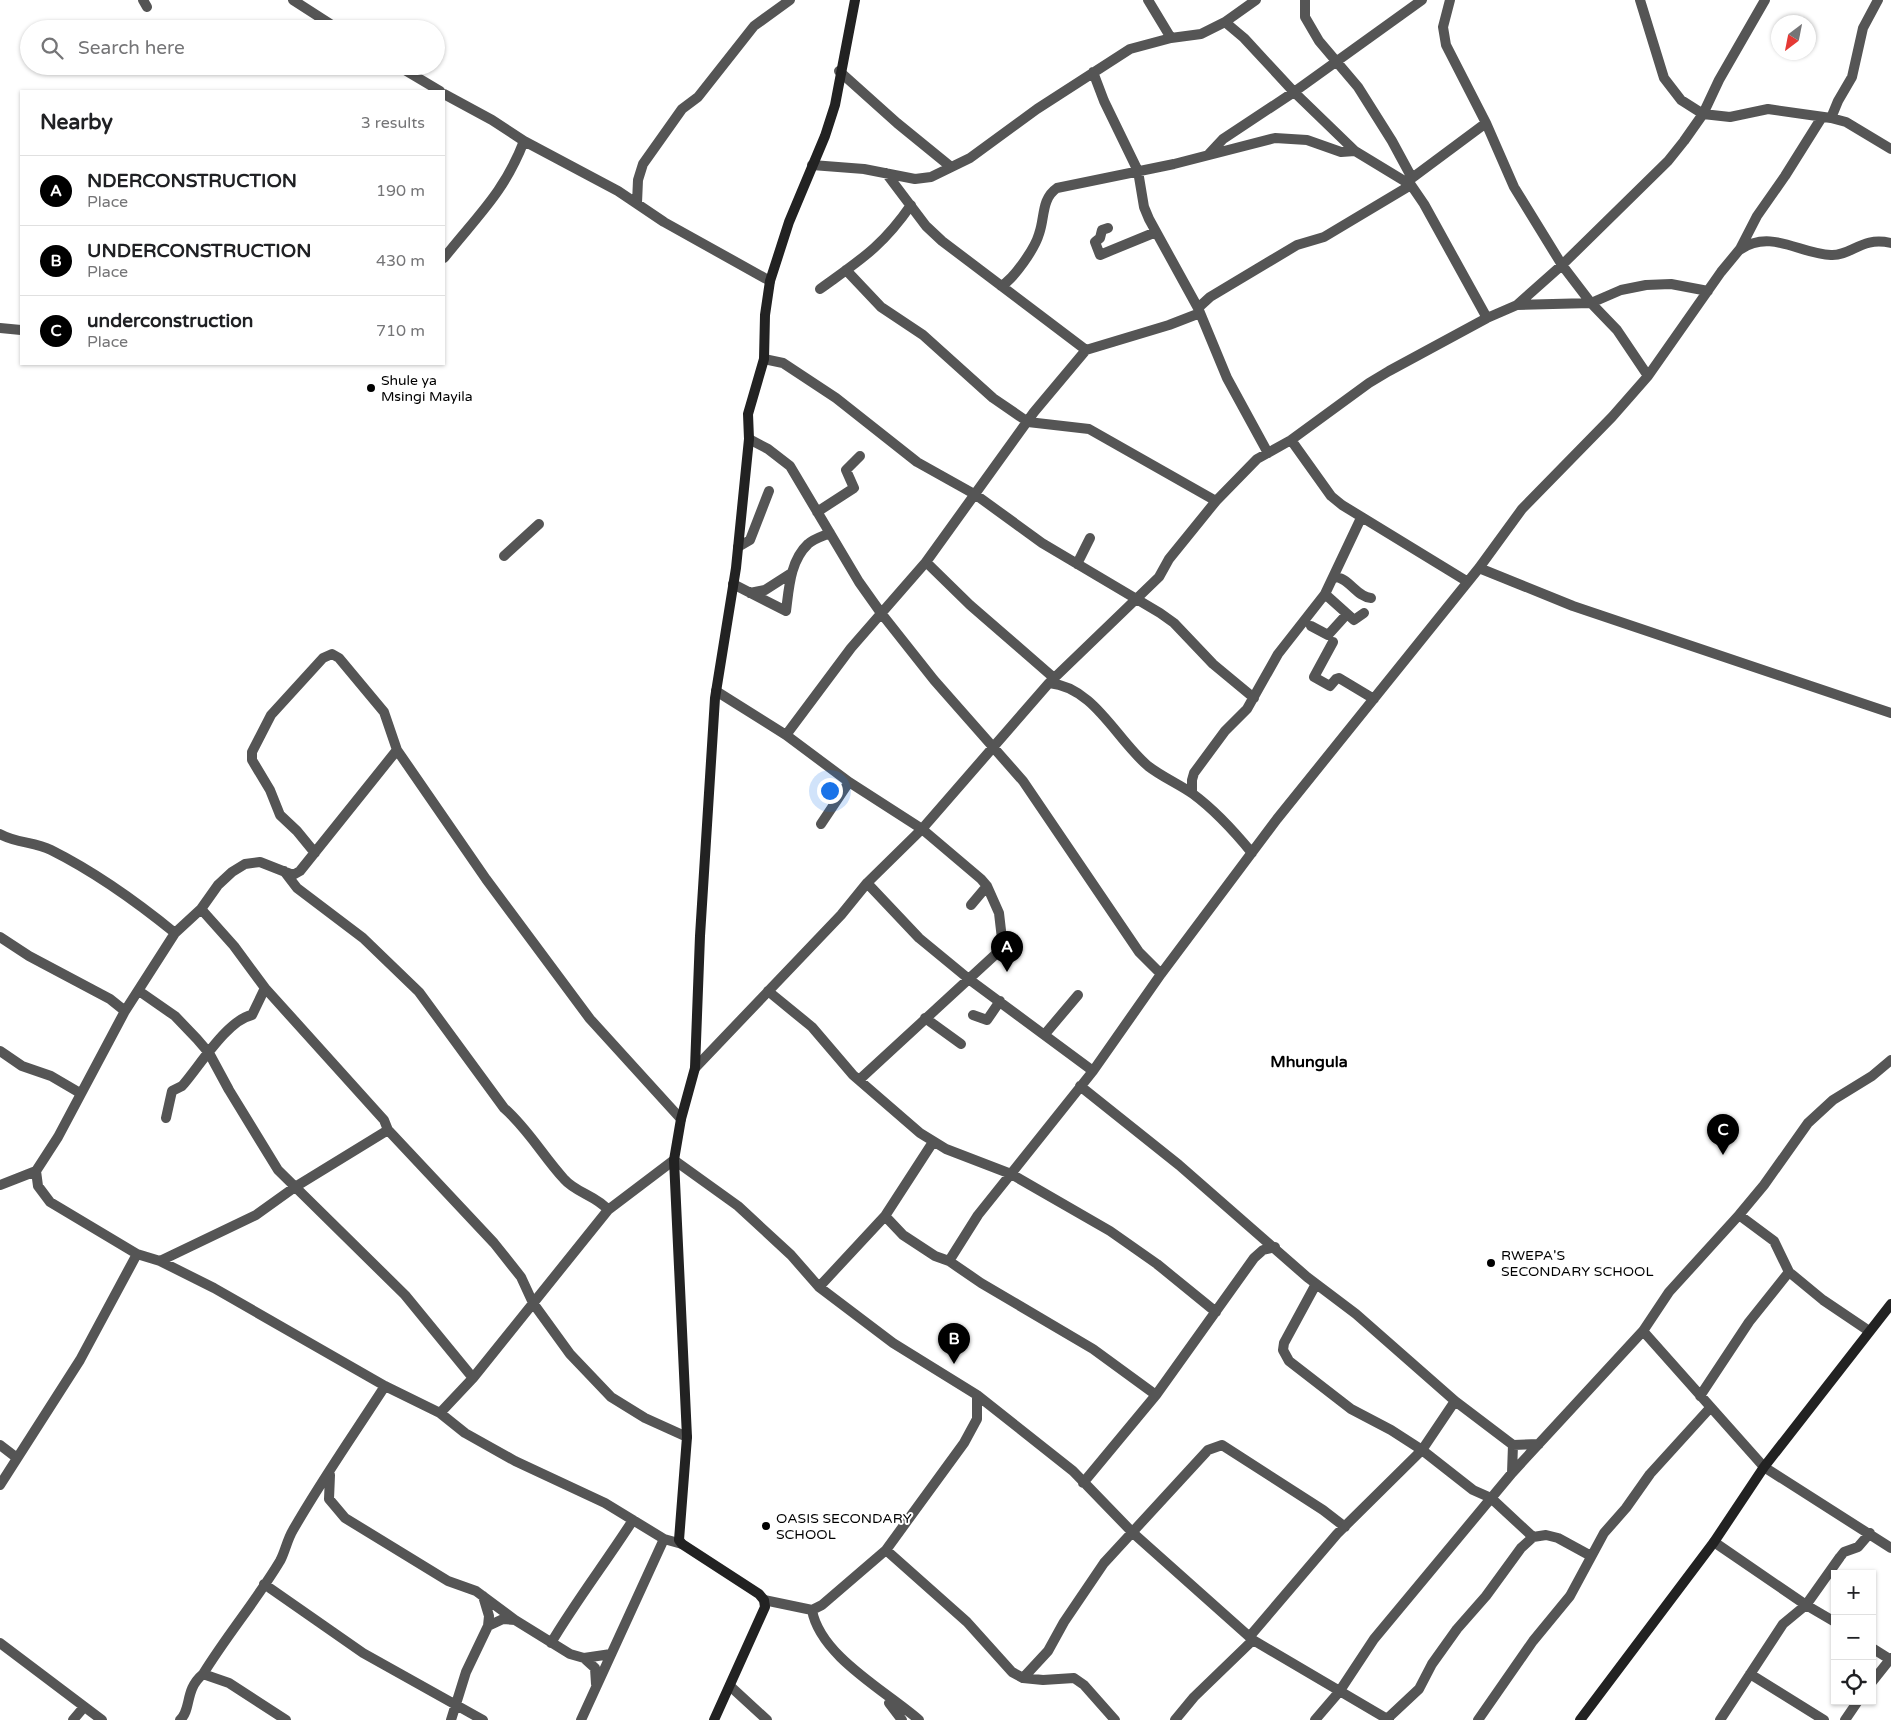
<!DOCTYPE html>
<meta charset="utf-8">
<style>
:root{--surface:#fff;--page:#f6f6f6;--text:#202124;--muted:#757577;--line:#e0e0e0;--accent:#000}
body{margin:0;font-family:"Varela Round",sans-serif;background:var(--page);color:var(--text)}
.controls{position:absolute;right:15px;bottom:15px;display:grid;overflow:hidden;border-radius:0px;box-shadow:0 1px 4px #0004}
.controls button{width:45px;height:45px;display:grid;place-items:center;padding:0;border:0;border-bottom:1px solid var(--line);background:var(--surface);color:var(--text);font:25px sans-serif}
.compass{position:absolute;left:1771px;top:15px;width:45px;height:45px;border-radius:50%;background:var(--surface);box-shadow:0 1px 4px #0004;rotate:212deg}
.you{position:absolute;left:829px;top:790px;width:18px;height:18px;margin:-12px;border:4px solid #fff;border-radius:50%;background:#1a73e8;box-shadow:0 0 0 8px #1a73e833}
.badge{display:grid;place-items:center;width:32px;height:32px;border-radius:50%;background:var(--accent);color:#fff;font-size:16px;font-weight:700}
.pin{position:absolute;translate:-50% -41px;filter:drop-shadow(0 1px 2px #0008)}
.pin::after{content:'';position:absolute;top:26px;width:18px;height:15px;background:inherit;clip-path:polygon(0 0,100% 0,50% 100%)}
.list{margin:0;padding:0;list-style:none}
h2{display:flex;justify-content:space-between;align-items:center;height:65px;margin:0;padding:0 20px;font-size:21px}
h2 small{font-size:16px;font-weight:400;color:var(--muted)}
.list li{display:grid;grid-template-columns:32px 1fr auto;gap:15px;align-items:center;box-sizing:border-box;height:70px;padding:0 20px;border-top:1px solid var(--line)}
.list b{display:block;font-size:19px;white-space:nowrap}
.list p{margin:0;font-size:16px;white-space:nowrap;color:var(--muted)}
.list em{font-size:16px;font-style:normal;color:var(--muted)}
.icon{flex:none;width:28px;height:28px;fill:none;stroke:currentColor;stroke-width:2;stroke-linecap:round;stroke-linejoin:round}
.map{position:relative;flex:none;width:1891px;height:1720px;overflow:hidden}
.search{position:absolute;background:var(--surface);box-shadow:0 1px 4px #0004;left:20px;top:20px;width:425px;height:55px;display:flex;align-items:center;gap:12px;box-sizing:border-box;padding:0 18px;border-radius:28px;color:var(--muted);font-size:19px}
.panel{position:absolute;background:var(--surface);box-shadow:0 1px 4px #0004;left:20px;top:90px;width:425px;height:275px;border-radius:0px}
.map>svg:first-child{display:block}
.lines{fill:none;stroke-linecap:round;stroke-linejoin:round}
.street{stroke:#555;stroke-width:10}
.secondary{stroke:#222;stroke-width:10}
.poi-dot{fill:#000;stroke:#fff;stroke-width:2}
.labels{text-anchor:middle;stroke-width:4;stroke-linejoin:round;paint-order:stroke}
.poi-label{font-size:14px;fill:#000;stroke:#fff;text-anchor:start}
.quarter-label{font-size:16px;font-weight:bold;fill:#000;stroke:#fff}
</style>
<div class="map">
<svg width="1891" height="1720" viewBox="0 0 1891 1720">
<rect width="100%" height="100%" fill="#fff"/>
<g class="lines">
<!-- street -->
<path class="street" d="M143,0l4,7
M293,0l45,29
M1148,0l23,38
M1305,0v17l14,24 39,46 34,54 20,37
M1450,0l-7,27 3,18 40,78 28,64 48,78 29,38 26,27 31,46
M1640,0l24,78 17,22 22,14 27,3 38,-8 63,9 15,4 45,27
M1225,22l19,16 50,54 61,59 56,34 13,19 63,114
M398,66l42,25
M839,71l58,52 54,44
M1093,72l11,29 34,70 6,36 5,12 49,89 29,70 41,75
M444,94l48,26 32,21 94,50 46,31 106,59
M1831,118l7,-17 14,-24 11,-49 15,-28
M1209,154l14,-15 71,-47 128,-92
M812,165l52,4 51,10 16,-2 39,-19 67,-49 93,-60 41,-11 30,-4 24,-12 31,-22
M886,173l40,53 16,15 144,109
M1408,181l78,-58
M637,203l1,-23 5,-16 39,-55 16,-12 56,-71 36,-26
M1108,228l-6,2 -2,8 -5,4 5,13 56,-23
M1741,249c30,-20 59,5 90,6 21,1 30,-19 60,-12
M444,258c33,-42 60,-65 80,-117
M846,270l35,37 42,28 70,63 35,24 61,7 127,72
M1001,286c13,-7 34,-38 38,-52 6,-16 2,-35 18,-46l117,-24 101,-26 32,2 34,12 14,-1
M820,289c40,-29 62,-42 91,-84
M1517,305l74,-2 30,-13 25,-5 25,-1 37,7
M1198,308l12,-11 87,-52 27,-8 87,-52
M0,328l21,2
M764,359l19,4 53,35 81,64 59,33 66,48 118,70 14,10 39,41 41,34
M749,439l19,10 22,17 69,116 22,31 53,67 89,101 116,171 22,22
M1291,440l40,56 11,9 126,77
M817,512l37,-24 -8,-18 14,-14
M738,547l12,-7 19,-49
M504,556l35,-32
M926,562l44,43 84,73
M1077,564l13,-26
M1479,568l94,38 318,107
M1334,577c15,0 22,20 37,21
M733,584l53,27c3,-23 4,-50 22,-67 5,-5 15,-8 22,-11
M750,593l15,-3 25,-16
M1325,594l29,26 10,-7
M1311,626l17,9 19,-21
M1333,642l-19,35 16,9 6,-7 3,-1 35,21
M1049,683c45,4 67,56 99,83 14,11 31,18 45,28 23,17 41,37 59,59
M716,691l70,44 63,47 73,47 59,50 6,7 12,27 3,26 -5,14 -138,127
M786,735l65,-87 75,-86 108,-150 52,-62 83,-25 31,-12
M1192,793v-13l2,-7 31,-42 22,-22 31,-55 47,-60 36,-76
M821,824l28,-42
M0,834c16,9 35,8 51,16 44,22 86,52 124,83
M315,853l-18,-22 -17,-16 -10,-25 -18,-30v-8l19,-37 52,-57 9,-4 7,4 45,54 13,38 89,129 104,140 91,100
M284,871l13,17 66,50 56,54 85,116c24,21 39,48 60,71 12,14 33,17 44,31
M867,883l52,55 51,42 123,91
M971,905l16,-19
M201,909l33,37 31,42 119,132 4,10 106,113 27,34 12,26 37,51 41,43 34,21 42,19
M0,937l29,19 81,43 15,12
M139,991l36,25 22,23 12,14 20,37 49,80 127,125 68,83
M768,991l44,36 41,48 67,58 26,16 65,25 99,57 47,33 59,48
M973,1015l14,5 13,-19
M925,1018l36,26
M1045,1034l33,-39
M0,1051l22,15 29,10 29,17
M695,1068l146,-153 26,-32 55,-54 127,-146 110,-106 10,-18 47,-58 41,-42 34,-19 78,-57 20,-12 98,-53 30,-13 45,-40 106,-104 16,-20 19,-27 16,-34 46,-80
M1080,1086l99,79 128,112 49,37 99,87 58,44 26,-1
M166,1118l6,-27 10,-5c17,-19 45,-66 70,-71l13,-27
M36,1171l2,15 12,16 87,52 23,7 54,27 171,98 55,27 25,20 50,28 90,42 59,36 18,5
M0,1185l36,-14 22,-34 67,-126 50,-78 26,-24 17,-24 14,-13 13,-8 15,-2 33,13 7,-4 97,-121
M1739,1215l35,26 15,31 34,28 46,31
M885,1216l18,19 32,21 14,5 32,22 112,66 63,46
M160,1261l96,-46 39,-28 93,-57
M949,1261l29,-46 115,-144 68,-97 116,-155 202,-251 43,-59 90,-92 36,-41 73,-104 19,-23 17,-33 28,-40 37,-59
M1316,1284l-32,59 -1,7 6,11 62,48 40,21 31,20 51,40 18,8 42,39
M819,1287l66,-71 48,-74
M1643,1331l121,136 127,81
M1700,1396l49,-74 40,-50
M440,1413l33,-35 135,-168 66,-50 64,46 53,49 28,32 74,56 84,52 96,76 60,62 120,107 136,80
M0,1445l17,13
M1512,1473l1,-28
M330,1475l-1,24 16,19 103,63 28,10 39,29 55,34 14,4 27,-4
M1083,1483l73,-88 98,-137 9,-8 12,-3
M0,1485l80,-125 57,-106
M1714,1542l92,63 29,17
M886,1550l81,72 45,50 11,6 20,2 31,-2 10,7 31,35
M264,1584l99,69 120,67
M764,1600l48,10 10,-5 64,-55 16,-22 62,-85 13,-24v-24
M812,1610c8,46 74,81 107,110
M488,1626l15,-7 12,1
M1250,1636l87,-102 85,-84 33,-49
M0,1643l102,77
M551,1643c25,-42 55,-81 82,-123
M1872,1648l19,12
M584,1658l11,10 1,16
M203,1674l26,9 57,37
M1750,1674l74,46
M1023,1678l25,-27 16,-29 40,-59 104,-113 14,-5 101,65 22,17
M1872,1682l19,-24
M730,1686l37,34
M889,1703l13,17
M1387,1719l32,-30 13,-25 25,-35 29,-33 35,-48 12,-11 13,-2 12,3 33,18
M73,1720l11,-13
M180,1720c12,-11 4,-30 23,-46 24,-39 53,-73 77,-113 5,-9 7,-21 13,-31 28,-49 61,-96 92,-144
M451,1720l15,-48 22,-46 1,-10 -6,-20
M581,1720l83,-181
M1175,1720l19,-23 59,-57
M1315,1720l24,-28 35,-53 138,-166 131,-142 26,-39 70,-77 25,-30 44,-62 25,-23 39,-24 19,-16
M1478,1720l55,-79 37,-45 34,-63 22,-25 24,-34 60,-66
M1720,1720l63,-96 23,-19 34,-48 4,-5 14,-5 12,-14
M1845,1720l13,-19"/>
<!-- secondary -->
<path class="secondary" d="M714,1720l51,-113 -1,-7 -5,-6 -77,-50 -3,-4 8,-103 -13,-277 7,-41 14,-51 5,-132 15,-238 21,-130 13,-129 -1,-25 16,-55 1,-44 5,-34 19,-59 36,-86 10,-31 20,-105
M1580,1720l134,-178 50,-75 127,-163"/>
</g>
<!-- markers -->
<g class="poi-dot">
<circle cx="371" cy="388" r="5"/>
<circle cx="1491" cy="1263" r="5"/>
<circle cx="766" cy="1526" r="5"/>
</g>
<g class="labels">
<!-- poi labels -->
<g class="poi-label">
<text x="381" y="385">Shule ya<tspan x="381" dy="16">Msingi Mayila</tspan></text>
<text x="1501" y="1260">RWEPA'S<tspan x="1501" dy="16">SECONDARY SCHOOL</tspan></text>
<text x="776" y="1523">OASIS SECONDARY<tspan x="776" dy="16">SCHOOL</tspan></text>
</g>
<!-- quarter labels -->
<g class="quarter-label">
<text x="1309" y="1067">Mhungula</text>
</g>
</g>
</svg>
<div class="controls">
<button>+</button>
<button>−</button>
<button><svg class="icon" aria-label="locate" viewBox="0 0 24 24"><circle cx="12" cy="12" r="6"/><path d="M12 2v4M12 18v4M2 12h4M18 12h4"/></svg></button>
</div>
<svg class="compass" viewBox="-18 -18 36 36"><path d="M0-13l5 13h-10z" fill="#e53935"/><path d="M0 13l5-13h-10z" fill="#757577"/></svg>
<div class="you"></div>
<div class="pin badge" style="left:1007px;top:972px">A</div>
<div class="pin badge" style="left:954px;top:1364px">B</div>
<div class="pin badge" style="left:1723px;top:1155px">C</div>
<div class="search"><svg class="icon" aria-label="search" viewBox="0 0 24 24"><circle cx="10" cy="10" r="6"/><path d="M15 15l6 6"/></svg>Search here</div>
<section class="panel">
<h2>Nearby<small>3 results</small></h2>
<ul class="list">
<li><span class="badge">A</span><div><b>NDERCONSTRUCTION</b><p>Place</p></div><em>190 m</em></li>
<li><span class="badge">B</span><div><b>UNDERCONSTRUCTION</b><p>Place</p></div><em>430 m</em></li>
<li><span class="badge">C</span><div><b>underconstruction</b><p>Place</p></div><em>710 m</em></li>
</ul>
</section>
</div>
